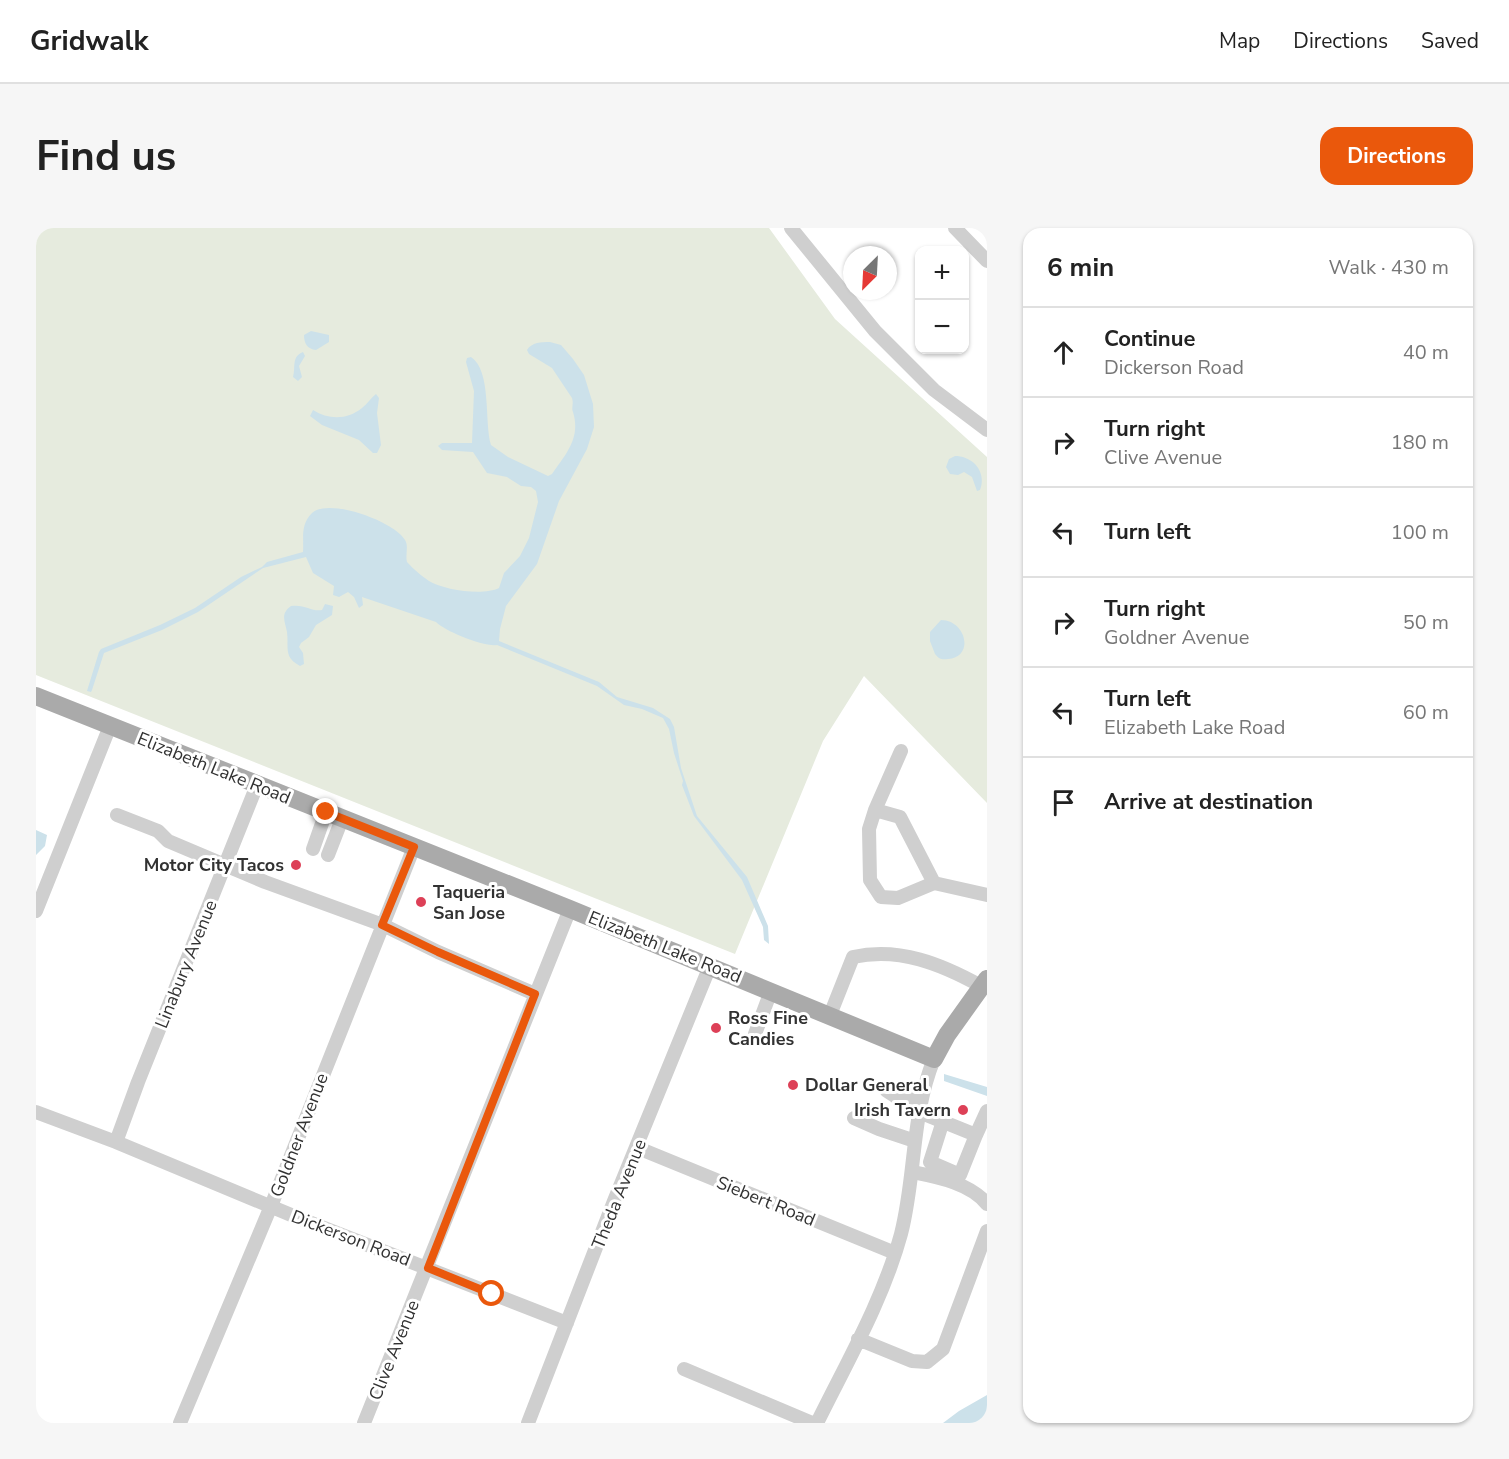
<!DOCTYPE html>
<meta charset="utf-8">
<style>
:root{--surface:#fff;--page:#f6f6f6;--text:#222;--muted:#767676;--line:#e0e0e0;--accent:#ea580c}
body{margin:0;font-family:"Nunito Sans",sans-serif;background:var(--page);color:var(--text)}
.controls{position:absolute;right:18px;top:18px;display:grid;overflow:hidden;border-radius:12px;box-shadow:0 2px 4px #0004}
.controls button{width:54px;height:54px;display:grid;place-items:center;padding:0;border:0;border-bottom:2px solid var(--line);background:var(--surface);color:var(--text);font:30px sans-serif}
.compass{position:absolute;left:807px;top:18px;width:54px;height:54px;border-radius:50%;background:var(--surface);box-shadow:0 2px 4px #0004;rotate:204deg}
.stop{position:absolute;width:18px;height:18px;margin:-14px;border:4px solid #ea580c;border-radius:50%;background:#fff}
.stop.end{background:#ea580c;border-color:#fff;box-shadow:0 2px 6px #0008}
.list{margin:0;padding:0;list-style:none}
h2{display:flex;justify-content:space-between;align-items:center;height:78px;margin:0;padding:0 24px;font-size:26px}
h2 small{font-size:20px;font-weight:400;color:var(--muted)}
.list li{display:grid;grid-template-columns:39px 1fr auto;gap:18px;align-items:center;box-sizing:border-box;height:90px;padding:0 24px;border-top:2px solid var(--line)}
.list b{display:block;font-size:22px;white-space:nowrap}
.list p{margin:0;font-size:20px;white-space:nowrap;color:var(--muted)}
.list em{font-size:20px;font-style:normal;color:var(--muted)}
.icon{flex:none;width:33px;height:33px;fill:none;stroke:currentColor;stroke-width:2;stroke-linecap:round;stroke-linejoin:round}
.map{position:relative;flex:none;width:951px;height:1195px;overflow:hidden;border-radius:18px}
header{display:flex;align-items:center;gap:36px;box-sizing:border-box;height:84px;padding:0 30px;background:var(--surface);border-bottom:2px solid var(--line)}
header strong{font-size:28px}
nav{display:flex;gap:33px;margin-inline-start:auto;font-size:21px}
.intro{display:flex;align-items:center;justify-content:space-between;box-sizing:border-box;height:144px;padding:0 36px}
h1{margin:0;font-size:42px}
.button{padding:15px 27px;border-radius:18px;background:var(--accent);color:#fff;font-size:21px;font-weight:700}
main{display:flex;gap:36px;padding:0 36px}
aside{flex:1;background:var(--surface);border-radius:18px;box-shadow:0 2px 4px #0004}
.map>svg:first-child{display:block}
.green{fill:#e6ebde}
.water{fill:#cce1ea}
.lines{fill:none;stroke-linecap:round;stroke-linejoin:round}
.minor{stroke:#cfcfcf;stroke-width:14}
.major{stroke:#aaa;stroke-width:18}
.route{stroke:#ea580c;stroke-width:8}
.poi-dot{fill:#dd4057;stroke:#fff;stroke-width:2}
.labels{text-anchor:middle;stroke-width:6;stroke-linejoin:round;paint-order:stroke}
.street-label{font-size:18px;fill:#323232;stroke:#fff}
.poi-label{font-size:18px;font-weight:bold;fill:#323232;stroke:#fff;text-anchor:start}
</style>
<header>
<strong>Gridwalk</strong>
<nav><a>Map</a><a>Directions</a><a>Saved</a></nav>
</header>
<div class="intro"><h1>Find us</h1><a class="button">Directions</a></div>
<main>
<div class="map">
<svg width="951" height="1195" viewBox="0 0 951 1195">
<rect width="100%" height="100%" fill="#fff"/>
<!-- green -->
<path class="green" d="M0,0h733l66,91 152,138v346l-123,-127 -41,65 -88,213 -699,-279z"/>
<!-- water -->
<path class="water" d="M275,103l18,4v7l-13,8c-9,-1 -12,-7 -12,-15z
M514,114l11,3 12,14 11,16 9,29 1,23 -7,22 -28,52 -22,63 -31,42 -6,23 -1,12 100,41 18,15 36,11 17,11 4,8 7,41 16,48 50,61 21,49 1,18 -5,-4 -1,-13 -21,-47 -48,-64 -12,-31 1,-4 -9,-28 -5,-24 -6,-11 -21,-9 -18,-4 -27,-19 -100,-41c-14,2 -52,-14 -61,-23l-74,-25 1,8 -4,3 -5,-11 -6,-5 -9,5 -6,-2 1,-9 -21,-13 -7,-16 -43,11 -65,44 -36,18 -58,23 -12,37 -1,2 -4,-1 12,-39 2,-3 59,-24 35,-17 46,-31 21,-10 5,-5 36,-10c1,-14 -3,-27 9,-39 17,-16 83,9 93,27 4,6 0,15 2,22 6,7 15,14 22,19 15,9 54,15 70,7l5,-15 16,-17 9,-18 9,-36 -2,-11 -5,-4 -10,-1 -14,-9 -20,-4 -14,-21 -31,-2 -4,-4 4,-3h30l2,-52 -8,-29 1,-4 4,-1c21,14 13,65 20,88l17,12 40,19 4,-2c14,-20 29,-36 21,-62 -2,-4 1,-8 -1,-14l-20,-30 -23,-14 -2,-4c5,-8 14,-8 23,-8z
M267,124l2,4 -6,10 3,11 -4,4 -5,-4c3,-10 -2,-20 10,-25z
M340,166l3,4 -2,15 4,32 -4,8h-4l-14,-13 -37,-15 -12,-9 3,-6c16,10 34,10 49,-2 5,-4 9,-10 14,-14z
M919,228c18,0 32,16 25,34l-3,1 -5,-14 -8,-5 -6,3 -8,-1 -4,-7 3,-8z
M289,376l8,2 -1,9 -16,10 -7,12 -8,6 -2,4 4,6 1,11 -4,2c-17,-9 -11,-18 -13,-34 -2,-11 -7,-18 4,-26 14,-2 21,6 31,4z
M905,392c25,0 34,37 7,39 -6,1 -9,0 -13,-5l-5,-13v-9z
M0,602l11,5 -2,11 -9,9z
M908,846l43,13v9l-43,-15z
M951,1167v28h-44l16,-12z"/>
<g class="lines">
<!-- minor -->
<path class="minor" d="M755,0l84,103 59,59 53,40
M919,0l32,33
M865,523l-26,59 -6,19 1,51 11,17 17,1 36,-15 53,12
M839,582l25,7 34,66
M81,587l41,16 10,10 97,41 118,43 55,27 97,42
M277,621l13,-37
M292,627l14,-36
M0,683l74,-185
M794,787l23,-58c47,-10 88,7 128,29
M719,806l16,-43
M886,868l-35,-5 32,21 57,23 -16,40 -30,-13 13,-41
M0,884l80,30 180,75 271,106
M818,890l25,11 36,12
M940,907l11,-24
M80,914l22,-60 119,-297
M602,920l257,105
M876,944c25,5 58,11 75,32
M822,1111l54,22 15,1 16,-13 44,-118
M648,1141l128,54
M144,1195l91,-217 143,-359
M328,1195l206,-514
M492,1195l86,-222 96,-235
M781,1195c30,-61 66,-123 84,-189 15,-58 10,-119 33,-175"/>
<!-- major -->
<path class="major" d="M0,468l534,213 364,150 13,-24 40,-56"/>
</g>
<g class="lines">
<!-- route -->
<path class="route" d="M290,584l88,35 -32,78 56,27 97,42 -107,274 64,26"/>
</g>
<!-- markers -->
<g class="poi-dot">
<circle cx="260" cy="637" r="6"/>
<circle cx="385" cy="674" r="6"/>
<circle cx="680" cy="800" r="6"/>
<circle cx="757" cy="857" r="6"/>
<circle cx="927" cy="882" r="6"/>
</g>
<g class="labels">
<!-- street labels -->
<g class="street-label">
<text transform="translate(178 540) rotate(22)" y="6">Elizabeth Lake Road</text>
<text transform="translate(629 719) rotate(22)" y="6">Elizabeth Lake Road</text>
<text transform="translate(150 736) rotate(-68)" y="6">Linabury Avenue</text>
<text transform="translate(263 907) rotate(-69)" y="6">Goldner Avenue</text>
<text transform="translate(583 966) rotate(-68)" y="6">Theda Avenue</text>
<text transform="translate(730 973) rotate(22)" y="6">Siebert Road</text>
<text transform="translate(315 1010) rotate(21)" y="6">Dickerson Road</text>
<text transform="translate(358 1122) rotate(-68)" y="6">Clive Avenue</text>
</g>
<!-- poi labels -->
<g class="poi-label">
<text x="248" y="643" text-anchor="end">Motor City Tacos</text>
<text x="397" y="670">Taqueria<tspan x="397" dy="21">San Jose</tspan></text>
<text x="692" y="796">Ross Fine<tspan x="692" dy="21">Candies</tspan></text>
<text x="769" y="863">Dollar General</text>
<text x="915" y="888" text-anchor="end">Irish Tavern</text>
</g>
</g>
</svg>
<div class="controls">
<button>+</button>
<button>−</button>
</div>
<svg class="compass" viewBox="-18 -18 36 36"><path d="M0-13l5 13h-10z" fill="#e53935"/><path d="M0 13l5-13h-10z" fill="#767676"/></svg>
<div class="stop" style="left:456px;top:1066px"></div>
<div class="stop end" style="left:290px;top:584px"></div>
</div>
<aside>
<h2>6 min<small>Walk · 430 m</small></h2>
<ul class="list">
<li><svg class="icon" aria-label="ahead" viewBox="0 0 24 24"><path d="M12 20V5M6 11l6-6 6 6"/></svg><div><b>Continue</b><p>Dickerson Road</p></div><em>40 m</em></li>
<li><svg class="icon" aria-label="right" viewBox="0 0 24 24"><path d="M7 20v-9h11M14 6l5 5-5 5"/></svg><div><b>Turn right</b><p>Clive Avenue</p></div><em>180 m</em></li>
<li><svg class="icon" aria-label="left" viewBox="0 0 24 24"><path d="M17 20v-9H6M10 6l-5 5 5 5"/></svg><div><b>Turn left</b></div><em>100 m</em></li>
<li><svg class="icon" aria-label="right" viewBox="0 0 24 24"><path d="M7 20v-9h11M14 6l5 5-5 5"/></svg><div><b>Turn right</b><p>Goldner Avenue</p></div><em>50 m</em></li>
<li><svg class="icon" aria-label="left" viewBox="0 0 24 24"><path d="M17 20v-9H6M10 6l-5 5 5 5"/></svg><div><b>Turn left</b><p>Elizabeth Lake Road</p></div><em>60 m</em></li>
<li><svg class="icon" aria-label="arrive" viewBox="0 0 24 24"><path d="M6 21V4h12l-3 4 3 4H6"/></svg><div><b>Arrive at destination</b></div></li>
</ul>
</aside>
</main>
